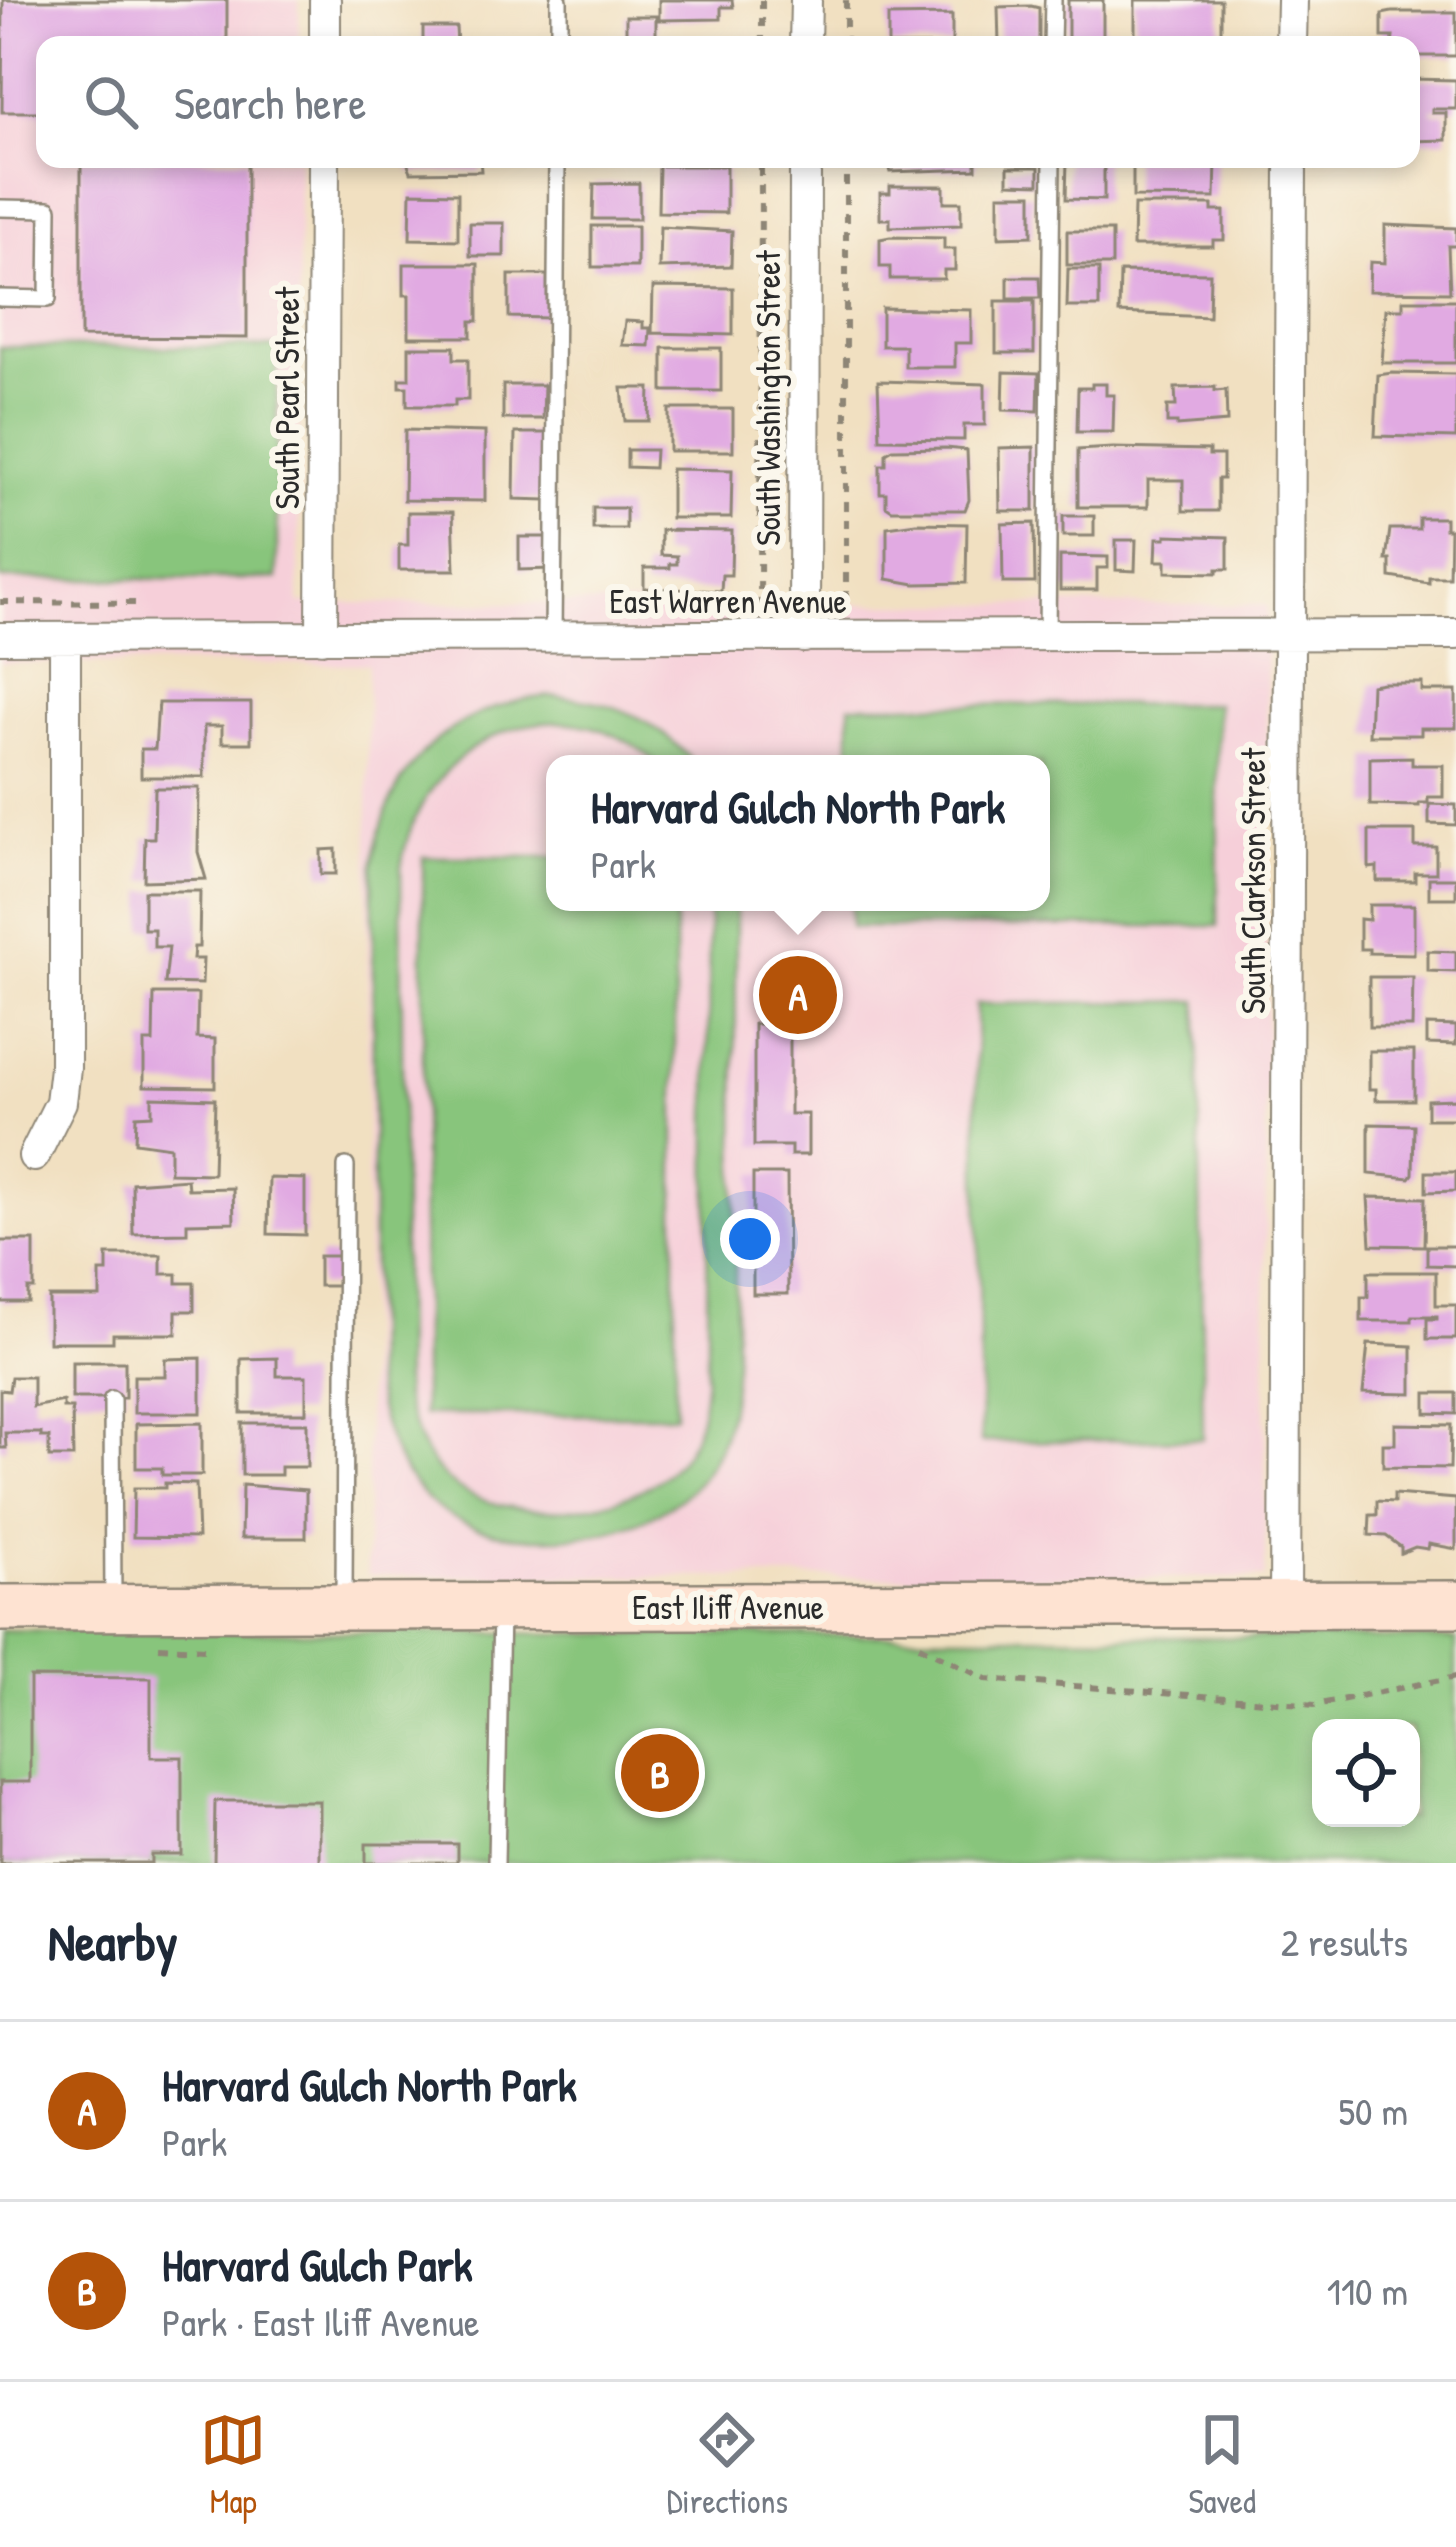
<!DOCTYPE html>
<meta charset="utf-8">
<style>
:root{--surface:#fff;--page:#f6f6f7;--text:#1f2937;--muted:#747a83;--line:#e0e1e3;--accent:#b45309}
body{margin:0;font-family:"Patrick Hand",sans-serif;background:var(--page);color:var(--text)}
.controls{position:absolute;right:36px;bottom:36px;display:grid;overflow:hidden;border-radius:24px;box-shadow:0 6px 18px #0003}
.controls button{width:108px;height:108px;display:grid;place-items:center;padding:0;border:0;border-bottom:3px solid var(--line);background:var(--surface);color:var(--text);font:60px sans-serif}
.you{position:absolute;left:750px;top:1239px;width:42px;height:42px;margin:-30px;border:9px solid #fff;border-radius:50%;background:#1a73e8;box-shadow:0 0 0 18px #1a73e833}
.badge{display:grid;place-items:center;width:78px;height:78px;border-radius:50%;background:var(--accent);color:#fff;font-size:39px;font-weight:700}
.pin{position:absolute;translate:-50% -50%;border:6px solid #fff;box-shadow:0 3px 12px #0006}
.popup{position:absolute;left:546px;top:755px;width:504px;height:156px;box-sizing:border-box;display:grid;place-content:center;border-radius:24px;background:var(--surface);filter:drop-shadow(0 3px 9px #0005);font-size:39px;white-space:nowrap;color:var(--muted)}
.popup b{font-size:45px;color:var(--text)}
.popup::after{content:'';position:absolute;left:50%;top:100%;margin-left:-24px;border:24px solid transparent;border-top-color:var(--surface)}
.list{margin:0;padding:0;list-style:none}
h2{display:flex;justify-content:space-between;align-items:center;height:156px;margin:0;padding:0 48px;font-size:51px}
h2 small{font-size:39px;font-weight:400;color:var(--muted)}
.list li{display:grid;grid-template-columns:78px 1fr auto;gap:36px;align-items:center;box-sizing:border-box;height:180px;padding:0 48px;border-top:3px solid var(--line)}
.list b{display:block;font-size:45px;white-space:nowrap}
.list p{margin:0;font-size:39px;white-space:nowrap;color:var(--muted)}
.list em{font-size:39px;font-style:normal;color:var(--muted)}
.icon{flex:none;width:66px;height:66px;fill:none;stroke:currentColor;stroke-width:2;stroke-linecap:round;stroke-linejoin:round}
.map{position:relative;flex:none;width:1456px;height:1863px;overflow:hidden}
.search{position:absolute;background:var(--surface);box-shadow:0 6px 18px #0003;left:36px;right:36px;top:36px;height:132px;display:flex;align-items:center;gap:30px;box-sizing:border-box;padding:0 42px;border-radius:24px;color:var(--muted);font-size:45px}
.sheet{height:516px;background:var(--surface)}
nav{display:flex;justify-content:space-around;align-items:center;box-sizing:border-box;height:168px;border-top:3px solid var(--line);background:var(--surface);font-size:33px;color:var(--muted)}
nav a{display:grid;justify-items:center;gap:6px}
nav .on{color:var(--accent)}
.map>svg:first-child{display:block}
.built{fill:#f6cfd9;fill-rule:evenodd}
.green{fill:#88c57b;stroke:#5a7853;stroke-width:3;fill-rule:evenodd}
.building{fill:#e1aae2}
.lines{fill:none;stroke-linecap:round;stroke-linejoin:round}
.lane-casing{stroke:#8e8676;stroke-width:20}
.street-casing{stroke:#8e8676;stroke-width:34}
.secondary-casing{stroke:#8e8676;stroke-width:50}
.path{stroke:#8e8676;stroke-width:6;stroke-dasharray:9 9;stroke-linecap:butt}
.lane{stroke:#fff;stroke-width:15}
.street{stroke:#fff;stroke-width:30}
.secondary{stroke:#fee3d2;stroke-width:45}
.labels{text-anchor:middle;stroke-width:12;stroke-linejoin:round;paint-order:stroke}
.street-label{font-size:33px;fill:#2b2b2b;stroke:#fbf7ec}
</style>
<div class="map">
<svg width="1456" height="1863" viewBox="0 0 1456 1863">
<rect width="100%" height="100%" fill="#fbf7ec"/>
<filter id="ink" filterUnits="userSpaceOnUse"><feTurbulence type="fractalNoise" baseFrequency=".00833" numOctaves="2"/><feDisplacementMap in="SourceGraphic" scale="24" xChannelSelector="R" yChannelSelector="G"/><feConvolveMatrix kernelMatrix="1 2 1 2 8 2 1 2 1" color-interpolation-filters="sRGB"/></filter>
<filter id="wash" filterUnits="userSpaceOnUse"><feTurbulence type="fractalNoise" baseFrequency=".004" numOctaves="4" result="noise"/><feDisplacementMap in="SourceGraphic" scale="48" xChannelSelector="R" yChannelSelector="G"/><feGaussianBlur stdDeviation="2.7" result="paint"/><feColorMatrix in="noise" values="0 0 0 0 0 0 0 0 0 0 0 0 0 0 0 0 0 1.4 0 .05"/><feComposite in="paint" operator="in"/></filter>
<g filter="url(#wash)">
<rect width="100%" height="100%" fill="#f1e0c1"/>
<!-- built -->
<path class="built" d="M0,0h299v45h-254v114h254v444l968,2 -2,973 -898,-2 1,-912 -368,-1zM555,764h486v138h-486z"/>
<!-- green -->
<path class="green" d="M0,347h277v232h-277z
M548,696c62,2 106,21 147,68h-37c-101,-91 -239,-23 -257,104l3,530c9,29 19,60 42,81 54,48 184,39 231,-16 25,-29 28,-67 30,-104l2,-457h27l-1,458c-2,41 -7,80 -31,114 -53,74 -214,87 -278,24 -34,-34 -48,-80 -53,-126v-506c14,-101 75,-158 175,-170z
M1217,704l1,222 -367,1v-25h190v-138h-191v-59z
M423,857h132v45h120v513h-252z
M1198,1001l5,438 -222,3 -5,-438z
M0,1630l1456,9v224h-1456zM1321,1728h90v90h-90z"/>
<g id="blocks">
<!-- building -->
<path class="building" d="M3,0h224v45h-182v72l-5,-5h-38z
M659,0h73l1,7h-12v12l-62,1z
M1068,0h35v45h-35z
M1135,0h86v45h-86z
M1031,6l8,2v37h-40l-1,-38z
M1392,12h64v44h-45v-11h-19l1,-8h-11v-23z
M952,15v30h-64v-29z
M626,16h30v20h-30z
M423,27h33l1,18h-34z
M1411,79l45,1v29h-24v4h14v27l-35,1z
M81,159h166v179l-166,-1z
M406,159h74l1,12 -70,1z
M880,159h96v10l-86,3v-7h-10z
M1067,159h37v41l-38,-1z
M1133,159h83l-1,39 -82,-1z
M659,166h67v47l-68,-1z
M1008,167h31v17l-31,-1z
M639,183v36h-46l1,-35z
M890,186h54v16h17v23l-71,2v-8h-10v-26h10z
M411,192l47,1v47l-48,-1z
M999,194h33v42l-33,1z
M1134,205h78v6h12v29h-11v6h-80z
M470,223h34v33h-34z
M1385,225l71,3v18h-8l2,46 -81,-1 1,-29 15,1z
M592,226h45v41h-45z
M660,227l72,4 -1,35 -72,2z
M1067,231h45v34h-45z
M890,237l54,1v11h11v21h-11v9h-54v-12h-10v-28z
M404,264h74v57h-7v16h-62v-42h-5z
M1068,269h31v38h-32z
M1120,272l90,1 -1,44 -90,-4z
M509,275h38v43l-38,-1z
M1008,277h31l1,21h-32z
M653,287l80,1v47l-81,-2z
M1403,300h53v63h-74l4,-54h17z
M996,301h38v52h-38z
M882,308l89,2v33h-16v24h-50v-21h-23z
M625,321l18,1v6h7l-1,18 -27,-1z
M409,347h45v12h14v41h-13v6h-48v-19h-7v-8h9z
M663,348h58v43h-58z
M1004,372l35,1 -1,38 -35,-1z
M1392,373l64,1v64l-81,-2 3,-61z
M878,381l107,3v41h-21v15l-84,-1z
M1092,384h14v11h8l-1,37h-36l1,-44h14z
M503,385h41l-1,34h-40z
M1215,387v4l11,-1 1,32 -50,4v-3h-10v-17h9l-1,-18z
M622,388h28l-1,33h-24z
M669,409h64v42h-64z
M405,430l80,2v69l-81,-1z
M515,433h32l-1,67 -32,-1z
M1034,447v64h-34l-1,-63z
M946,448l21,2 2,50 -4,10h-73l-6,-4v-13h-6v-28h6v-12l7,-4z
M1113,448l96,2v5h14v24h-5v32h-35v-31h-35v27h-70v-57z
M627,450h28l-1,18 -27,-1z
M671,469l61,1 -1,48h-60z
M593,508h33v21h-33z
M408,512h45l2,58h-56v-25h9z
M1063,516h31v20h-31z
M1419,518h26v11h5l-1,48h-20v6l-39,-6v-17h-4l4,-31h29z
M916,523l51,1 -1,59 -51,1 -28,-5v-52z
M1034,523l1,60h-32l-1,-59z
M661,530l71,1 -1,44h-9l-1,16 -77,-3v-20h26v-4h7v-8l-16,-1z
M1166,535l62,2v32h-11v4l-51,-1v-11h-10l1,-23h9z
M519,537h32l1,32 -33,1z
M1116,540h20l-1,31 -19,-1z
M1060,556l48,1v11h-11v22h-37z
M1383,683h39v8h34v37h-35v7h-52l2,-50z
M158,703h93v40h-29v-17h-18v51h-63v-28h14z
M1412,757v8h31v32h-15v6h-9v3l-49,-1v-47z
M155,788h44l-1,64 8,27 -62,2 1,-43h9z
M1429,804l27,1v20l-27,-1z
M1369,831h46v16h21v26h-21v8h-38v-14l-8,1z
M336,849v25h-15v-24z
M1429,878h27v20h-27z
M144,891h56l-1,56h-5l-1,12h10l-1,25 -37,-1 4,-36h-15v-18h-10z
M1369,905h45v49l-45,-1v-4h-9v-30l9,1z
M1428,951l28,1v20l-28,-1z
M1369,977h44l-1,50h-43z
M154,994h44l-1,44 18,1v48l-71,-1v-44h9z
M754,1024h36v90h18v41h-17v-9h-37z
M1427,1025l29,1v19l-29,-1z
M1369,1051h45v49h-38v-11h-7z
M152,1097l63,2 -2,75 -43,-1v-26l-35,-5 1,-26 16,-1z
M1456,1099v20h-29v-19z
M1369,1124l45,1 -1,49 -3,4 -41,-4z
M1426,1172h30v19l-30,1z
M753,1174h34l1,120h-35z
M269,1178l36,1v56l-37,-1z
M187,1179l1,10 45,-1 1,34 -47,1v10l-54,1 -1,-51z
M1368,1197l57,1 -1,48 -53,-1z
M0,1241h34v48h-6v13h-28z
M1427,1246h29v20l-29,-1z
M107,1255h54v19h16v9h17v28h-18v23h-63v8h-64v-45h51v-25h7z
M319,1256h19v30h-19z
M1368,1272h68v33h20v34h-29v-20h10v-3h-25v5h-51v-24h7z
M1368,1344l44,2v48l-49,-1z
M201,1358v55h-67v-37h31v-17z
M277,1358v18h29v37h-65v-54z
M72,1362h53v36h-53z
M11,1377h22v30l30,-6v7h9l1,49h-24v-20h-8v-4h-36l1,15h-6v-58l9,1z
M1426,1393h30v21l-30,-1z
M202,1423v52h-40v-7h-26v-44z
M242,1423h65v44h-26v8h-39z
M1395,1424l56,1 -1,43 -67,-1v-23h12z
M165,1483l31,1 2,54 -65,-1 1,-49h31z
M242,1485l64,5v48h-65z
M1394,1494l62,5v50l-27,-5 -1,5 -13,-2 -14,6v-6l-15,-11 -17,-1 1,-20h7v-14l17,1z
M30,1677l121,1v79h31v98h-30v8h-152v-81h30z
M215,1801h104v62h-105z
M366,1844h91v19h-91z"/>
</g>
</g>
<g filter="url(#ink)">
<use href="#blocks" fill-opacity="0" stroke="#8e8676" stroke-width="3"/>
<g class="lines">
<defs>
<path id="lane" d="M559,45v-45
M1052,45l1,-45
M0,208l49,1 -1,90 -48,-1
M1047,635l5,-476
M553,639l4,-480
M112,1399l1,207
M344,1601l2,-435
M496,1863l5,-252"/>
<path id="street" d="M325,45v-45
M805,45l1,-45
M1291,45l1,-45
M804,637l1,-478
M0,638l1456,-4
M322,638l2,-479
M34,1156l27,-54 4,-34v-429
M1285,1604l6,-1445"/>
<path id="secondary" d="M0,1608l1456,-4"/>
</defs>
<!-- lane casing -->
<use href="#lane" class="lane-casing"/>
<!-- street casing -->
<use href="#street" class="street-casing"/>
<!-- secondary casing -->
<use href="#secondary" class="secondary-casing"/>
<!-- path -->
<path class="path" d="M846,0v45
M762,45v-45
M846,159v446
M0,602l140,1
M760,608l1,-449
M919,1646l67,33 329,26 141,-28
M159,1647l46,2"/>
<!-- lane -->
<use href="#lane" class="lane"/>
<!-- street -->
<use href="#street" class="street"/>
<!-- secondary -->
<use href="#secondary" class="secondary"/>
</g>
</g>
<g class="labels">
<!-- street labels -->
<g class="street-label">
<text transform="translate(287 398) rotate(-90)" y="12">South Pearl Street</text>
<text transform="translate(768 398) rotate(-90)" y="12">South Washington Street</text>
<text x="728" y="613">East Warren Avenue</text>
<text transform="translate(1253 881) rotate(-90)" y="12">South Clarkson Street</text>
<text x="728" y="1619">East Iliff Avenue</text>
</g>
</g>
</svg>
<div class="controls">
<button><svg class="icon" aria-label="locate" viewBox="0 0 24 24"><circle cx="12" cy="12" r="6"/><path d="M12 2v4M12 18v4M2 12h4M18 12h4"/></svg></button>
</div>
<div class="you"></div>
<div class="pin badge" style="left:798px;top:995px">A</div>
<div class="popup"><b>Harvard Gulch North Park</b>Park</div>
<div class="pin badge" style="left:660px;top:1773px">B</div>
<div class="search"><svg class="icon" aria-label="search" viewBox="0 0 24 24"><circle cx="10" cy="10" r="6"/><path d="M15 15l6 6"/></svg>Search here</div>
</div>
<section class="sheet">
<h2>Nearby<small>2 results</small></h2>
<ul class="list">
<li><span class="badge">A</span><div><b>Harvard Gulch North Park</b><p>Park</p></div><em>50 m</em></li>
<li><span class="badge">B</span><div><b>Harvard Gulch Park</b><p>Park · East Iliff Avenue</p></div><em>110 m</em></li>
</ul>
</section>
<nav>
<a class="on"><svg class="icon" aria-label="map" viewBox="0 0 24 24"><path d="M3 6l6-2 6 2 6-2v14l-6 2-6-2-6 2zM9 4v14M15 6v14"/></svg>Map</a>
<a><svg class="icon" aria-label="directions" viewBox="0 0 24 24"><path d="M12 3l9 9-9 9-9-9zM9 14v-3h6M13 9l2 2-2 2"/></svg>Directions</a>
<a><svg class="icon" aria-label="saved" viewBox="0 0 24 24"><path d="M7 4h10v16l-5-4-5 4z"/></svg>Saved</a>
</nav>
